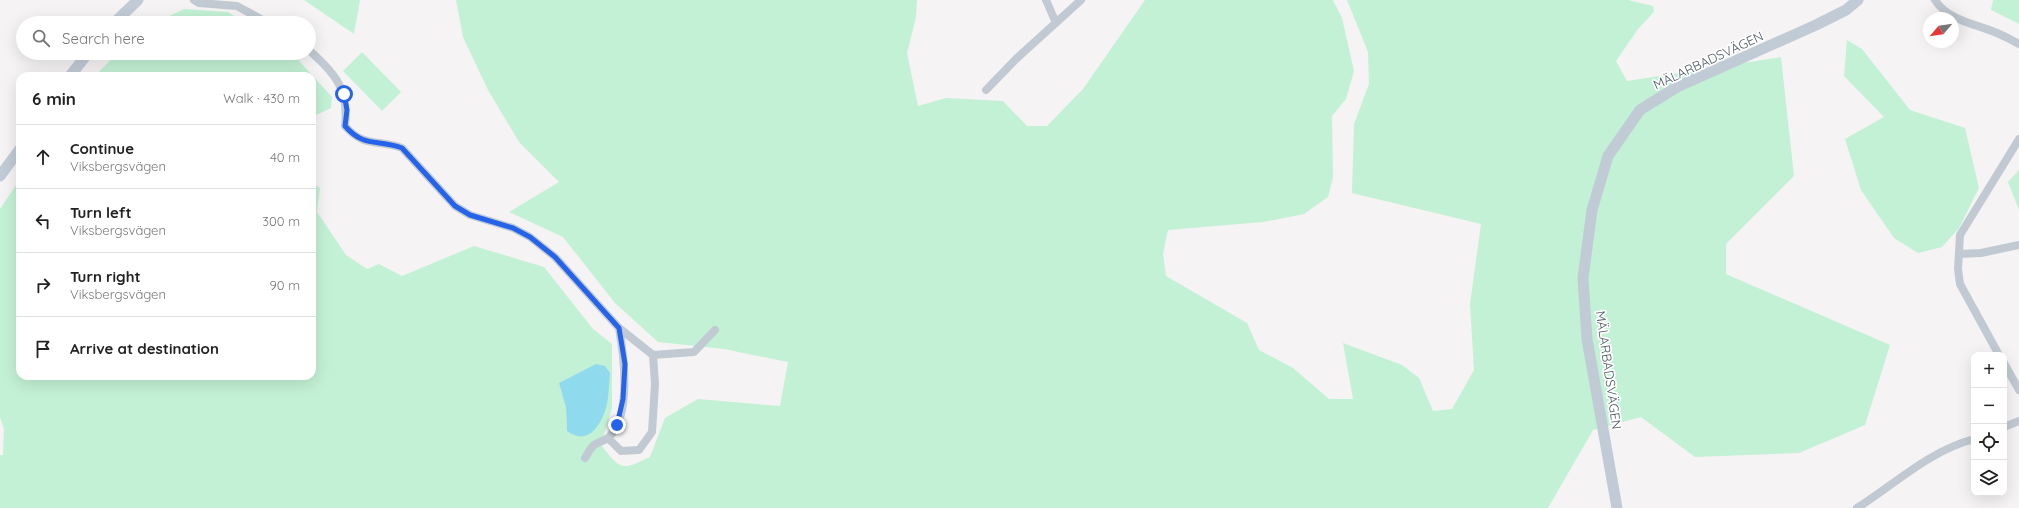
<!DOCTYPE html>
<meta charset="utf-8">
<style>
:root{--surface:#fff;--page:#f6f6f6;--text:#222;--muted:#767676;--line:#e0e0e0}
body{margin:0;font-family:Quicksand,sans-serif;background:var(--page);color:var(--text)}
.controls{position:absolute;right:12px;bottom:12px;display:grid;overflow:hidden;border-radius:8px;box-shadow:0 4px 16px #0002}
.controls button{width:36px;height:36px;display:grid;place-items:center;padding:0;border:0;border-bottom:1px solid var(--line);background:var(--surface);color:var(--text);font:20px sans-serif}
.compass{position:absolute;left:1923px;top:12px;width:36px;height:36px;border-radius:50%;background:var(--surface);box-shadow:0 4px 16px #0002;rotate:241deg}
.stop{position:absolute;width:12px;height:12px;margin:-9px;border:3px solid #2563eb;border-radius:50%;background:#fff}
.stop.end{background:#2563eb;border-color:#fff;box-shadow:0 1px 4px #0008}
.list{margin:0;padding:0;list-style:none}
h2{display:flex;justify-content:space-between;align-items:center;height:52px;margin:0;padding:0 16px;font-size:17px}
h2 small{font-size:13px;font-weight:400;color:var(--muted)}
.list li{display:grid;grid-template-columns:26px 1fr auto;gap:12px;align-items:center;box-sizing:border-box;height:64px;padding:0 16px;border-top:1px solid var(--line)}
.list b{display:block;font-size:15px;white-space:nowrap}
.list p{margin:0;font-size:13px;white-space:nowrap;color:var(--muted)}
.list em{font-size:13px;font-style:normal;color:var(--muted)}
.icon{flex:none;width:22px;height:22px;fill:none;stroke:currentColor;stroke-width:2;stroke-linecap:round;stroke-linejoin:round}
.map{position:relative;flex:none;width:2019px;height:508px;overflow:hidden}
.search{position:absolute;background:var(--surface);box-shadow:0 4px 16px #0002;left:16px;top:16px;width:300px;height:44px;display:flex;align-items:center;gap:10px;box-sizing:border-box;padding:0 14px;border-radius:22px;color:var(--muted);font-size:15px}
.panel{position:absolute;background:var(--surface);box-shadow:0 4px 16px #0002;left:16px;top:72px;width:300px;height:308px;border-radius:12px}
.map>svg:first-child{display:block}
.green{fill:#c3f1d5;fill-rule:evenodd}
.water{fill:#90daee}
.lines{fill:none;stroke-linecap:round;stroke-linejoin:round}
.street{stroke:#c1cad2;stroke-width:8}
.secondary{stroke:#c1cbd6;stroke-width:11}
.route{stroke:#2563eb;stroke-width:5}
.labels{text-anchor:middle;stroke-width:3.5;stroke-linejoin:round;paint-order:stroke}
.street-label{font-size:13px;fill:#4a5661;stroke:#fff}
</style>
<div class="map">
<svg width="2019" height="508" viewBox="0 0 2019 508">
<rect width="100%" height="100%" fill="#f5f3f3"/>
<!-- green -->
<path class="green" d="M304,0h56l-6,34z
M456,0h461l-1,17 -9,36 11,53 28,-8 57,3 24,25h20l36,-37 62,-89h188l9,18 12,53 -8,28 -14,17 1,61 -5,20 -24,17 -41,8 -95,8 -5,24 3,22 81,47 12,27 34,18 36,31h24l-10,-56 59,22 17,13 14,33 19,-2 22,-39 -4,-66 11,-80 -129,-31 2,-69 15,-40 -1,-32 -21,-52h281l25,6 1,6 -16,17 -22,32 11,20 154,-24 13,119 -68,68v30l164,71 -25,80 -66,28 -104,4 -54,-40 -48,13 -45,78h-1548v-53h3l1,-26 -4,-12v-208l20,-30v197h292v-193l8,5 -3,24 29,43 21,14 12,-5 23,12 72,-30 70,21 49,62 19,15v64l-11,37c20,25 20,26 49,12l15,-39 33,-19 82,7 8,-44 -64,-13 -66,-7 -43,-39 -52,-66 -54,-25 50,-30 -40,-40 -31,-52 -25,-53zM559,383l30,51 -22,-3 -1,-23z
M1993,0h26v24l-28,-14z
M184,9l44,3 17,11h-90z
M1847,40l15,9 48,61 55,18 14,60 -20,40 -17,19 -24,6 -24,-15 -33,-48 -16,-51 39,-22 -40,-41z
M362,52l39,40 -19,19 -39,-40z
M117,53h175l40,44 -1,11 -19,9v-41h-217z
M2019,170v40l-11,-28z"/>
<!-- water -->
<path class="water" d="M596,364l9,2 5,7c-1,11 -1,24 -4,35 -6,19 -19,38 -39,23l-1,-23 -7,-25z"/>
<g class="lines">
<!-- street -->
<path class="street" d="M194,0l5,3 38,3 31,17
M1046,0l10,23
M1935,0c13,21 42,24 62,33 7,3 15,7 22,11
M309,50c26,24 40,38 36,76 19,22 32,13 57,22l53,58 15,9 43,13 17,9 25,20 64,71 34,27 2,29 -3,48 -13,18 -18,1 -13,-13
M986,90l30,-31 65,-59
M1959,254l22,-1 38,-8
M653,355l41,-3 21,-22
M1999,355l-39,-71 -2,-15 2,-34 59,-96
M2004,363l15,27
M2004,427l15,-6
M585,458c3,-4 5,-10 9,-13 4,-3 10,-4 14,-7 24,-21 16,-82 11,-110
M1857,508c38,-24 72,-57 117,-69"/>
<!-- secondary -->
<path class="secondary" d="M114,23l24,-23
M70,76l18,-23
M0,176l20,-27
M1617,508l-30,-169 -4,-61 9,-68 16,-54 32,-46 37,-23 139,-62 30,-15 12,-10"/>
</g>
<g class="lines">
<!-- route -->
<path class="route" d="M344,94l3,16 -2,16c19,22 32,13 57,22l53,58 15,9 43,13 17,9 25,20 64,71 6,36 -2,35 -6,26"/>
</g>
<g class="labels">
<!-- street labels -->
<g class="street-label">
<text transform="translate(1708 60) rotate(-25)" y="5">MÄLARBADSVÄGEN</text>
<text transform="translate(1609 370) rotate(82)" y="5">MÄLARBADSVÄGEN</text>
</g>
</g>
</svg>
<div class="controls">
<button>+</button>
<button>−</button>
<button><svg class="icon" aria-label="locate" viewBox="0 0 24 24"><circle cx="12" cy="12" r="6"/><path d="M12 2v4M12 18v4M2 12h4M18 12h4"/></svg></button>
<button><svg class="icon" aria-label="layers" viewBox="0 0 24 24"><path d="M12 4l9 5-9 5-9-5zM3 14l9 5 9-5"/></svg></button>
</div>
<svg class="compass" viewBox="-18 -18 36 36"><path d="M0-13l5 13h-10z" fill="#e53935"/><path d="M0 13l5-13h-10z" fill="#767676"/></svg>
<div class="stop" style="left:344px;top:94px"></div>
<div class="stop end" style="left:617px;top:425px"></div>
<div class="search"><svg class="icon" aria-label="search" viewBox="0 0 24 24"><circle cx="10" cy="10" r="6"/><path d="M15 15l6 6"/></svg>Search here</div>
<section class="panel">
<h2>6 min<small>Walk · 430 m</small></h2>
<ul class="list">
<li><svg class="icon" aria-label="ahead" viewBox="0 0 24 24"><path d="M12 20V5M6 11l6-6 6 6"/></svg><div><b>Continue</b><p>Viksbergsvägen</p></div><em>40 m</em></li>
<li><svg class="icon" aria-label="left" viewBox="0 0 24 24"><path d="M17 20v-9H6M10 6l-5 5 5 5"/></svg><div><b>Turn left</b><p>Viksbergsvägen</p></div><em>300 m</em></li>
<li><svg class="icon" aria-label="right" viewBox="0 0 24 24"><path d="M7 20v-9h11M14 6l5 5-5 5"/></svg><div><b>Turn right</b><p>Viksbergsvägen</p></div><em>90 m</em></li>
<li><svg class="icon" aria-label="arrive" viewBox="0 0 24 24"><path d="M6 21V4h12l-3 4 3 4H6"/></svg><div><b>Arrive at destination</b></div></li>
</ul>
</section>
</div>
